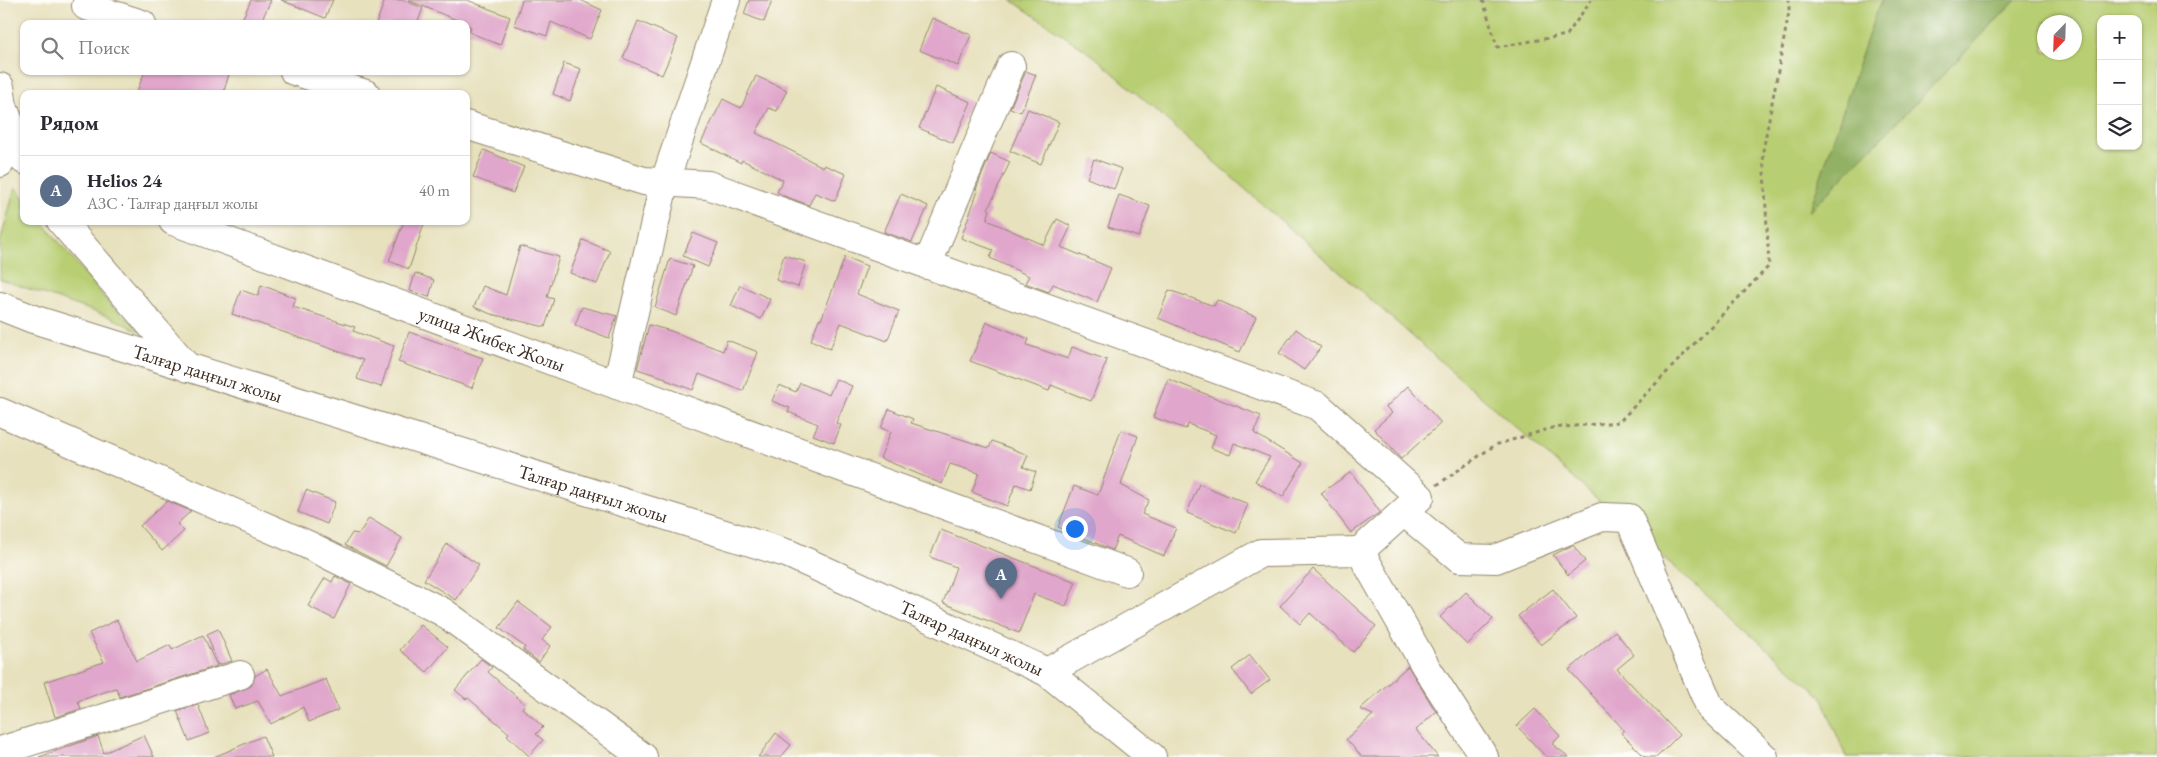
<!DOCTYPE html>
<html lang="ru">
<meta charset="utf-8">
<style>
:root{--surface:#fff;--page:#f2f2f3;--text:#2b2b33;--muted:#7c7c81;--line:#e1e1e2;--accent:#0b8043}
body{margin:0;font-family:"EB Garamond",serif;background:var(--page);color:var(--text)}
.controls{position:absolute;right:15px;top:15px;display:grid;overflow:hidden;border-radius:10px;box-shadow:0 1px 4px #0004}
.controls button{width:45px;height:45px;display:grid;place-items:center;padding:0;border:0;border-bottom:1px solid var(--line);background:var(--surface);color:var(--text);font:25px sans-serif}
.compass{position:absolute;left:2037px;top:15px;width:45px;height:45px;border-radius:50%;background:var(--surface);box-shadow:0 1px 4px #0004;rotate:203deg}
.you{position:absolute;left:1074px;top:528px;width:18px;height:18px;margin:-12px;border:4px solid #fff;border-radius:50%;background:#1a73e8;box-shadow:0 0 0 8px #1a73e833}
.badge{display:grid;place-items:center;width:32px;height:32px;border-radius:50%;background:var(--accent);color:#fff;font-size:16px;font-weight:700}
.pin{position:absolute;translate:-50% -41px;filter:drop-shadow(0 1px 2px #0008)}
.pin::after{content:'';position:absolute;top:26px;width:18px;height:15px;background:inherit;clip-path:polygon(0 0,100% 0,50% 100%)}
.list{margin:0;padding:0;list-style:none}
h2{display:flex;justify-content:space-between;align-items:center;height:65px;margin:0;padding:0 20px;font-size:21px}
h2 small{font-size:16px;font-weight:400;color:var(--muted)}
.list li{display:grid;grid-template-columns:32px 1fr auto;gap:15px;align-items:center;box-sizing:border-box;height:70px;padding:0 20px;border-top:1px solid var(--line)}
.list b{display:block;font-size:19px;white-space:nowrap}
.list p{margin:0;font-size:16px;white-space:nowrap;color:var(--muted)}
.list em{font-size:16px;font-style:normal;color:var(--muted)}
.icon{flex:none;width:28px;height:28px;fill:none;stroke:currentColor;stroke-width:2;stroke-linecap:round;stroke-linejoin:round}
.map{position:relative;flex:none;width:2157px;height:757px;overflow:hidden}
.search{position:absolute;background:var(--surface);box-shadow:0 1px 4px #0004;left:20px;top:20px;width:450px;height:55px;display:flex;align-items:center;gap:12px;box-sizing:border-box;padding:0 18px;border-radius:10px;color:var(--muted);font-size:19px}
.panel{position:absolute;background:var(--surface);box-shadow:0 1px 4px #0004;left:20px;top:90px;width:450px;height:135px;border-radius:10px}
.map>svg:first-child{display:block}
.green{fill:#b8ce72;stroke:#7a7c48;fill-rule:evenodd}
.forest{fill:#92b164;stroke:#666e41}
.building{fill:#e0a6cb}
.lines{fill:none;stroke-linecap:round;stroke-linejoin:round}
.minor-casing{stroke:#91866e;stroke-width:30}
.major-casing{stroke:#91866e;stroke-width:30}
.path{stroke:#91866e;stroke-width:3;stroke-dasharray:4 4;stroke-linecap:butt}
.minor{stroke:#fff;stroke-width:28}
.major{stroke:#fff;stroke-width:28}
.labels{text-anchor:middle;stroke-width:4.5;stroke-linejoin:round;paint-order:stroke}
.street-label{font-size:19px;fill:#3b2a1e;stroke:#fdfcf7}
</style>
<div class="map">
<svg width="2157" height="757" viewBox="0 0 2157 757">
<rect width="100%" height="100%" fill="#fdfcf7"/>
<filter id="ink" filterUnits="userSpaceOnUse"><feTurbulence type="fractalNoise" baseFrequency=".02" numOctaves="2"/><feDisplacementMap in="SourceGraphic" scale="10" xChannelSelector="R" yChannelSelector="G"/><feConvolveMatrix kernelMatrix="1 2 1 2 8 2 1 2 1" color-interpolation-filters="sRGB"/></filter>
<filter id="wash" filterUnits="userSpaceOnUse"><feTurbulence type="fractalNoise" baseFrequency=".0096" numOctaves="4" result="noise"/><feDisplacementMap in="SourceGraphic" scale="20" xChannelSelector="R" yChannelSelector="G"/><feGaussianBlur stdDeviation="1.12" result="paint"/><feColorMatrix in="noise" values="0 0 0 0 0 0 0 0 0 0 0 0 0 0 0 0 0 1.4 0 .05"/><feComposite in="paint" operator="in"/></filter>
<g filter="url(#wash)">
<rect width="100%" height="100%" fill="#e7e1bd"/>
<!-- green -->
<path class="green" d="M1011,0h872l-8,15 -65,196 206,-211h141v757h-311l-25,-61 -727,-640zM2101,19h37v127h-37zM2044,22h30v30h-30z
M15,187l9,11v23h18l69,85 38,30 -39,-19 -110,-38v-36z"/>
<!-- forest -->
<path class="forest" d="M1883,0h133l-207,212 66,-197z"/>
<g id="blocks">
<!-- building -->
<path class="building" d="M251,0h20l-11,24h-20z
M281,0h52l-8,18z
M385,0h18l20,8 -6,16h-41z
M408,0h59l43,17 -10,28 -31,-13 2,-5 -5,-3z
M522,0h58l22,10 -12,29 -39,-17 -4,14 -33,-11z
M749,0h23l-8,22 -20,-8z
M932,18l39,17 -13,31 -39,-16z
M638,21l40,17 -16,37 -39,-17z
M564,63l17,6 -11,32 -17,-7z
M145,71h85l-7,23h-87z
M1026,71l10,4 -15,37 -11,-4z
M756,76l31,14 -10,21 -8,-3 -13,25 67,34 1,-2 22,9 -11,27 -20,-8 -6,12 -25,-9 -7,-4 6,-12 -41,-20 -1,3 -40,-20 22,-44 18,9z
M936,87l35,15 -18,41 -34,-15z
M1028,109l31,13 -18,42 -31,-13z
M484,150l40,17 -11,26 -40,-16z
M991,153l19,9 -22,47 2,1 -3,10 57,25 13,-26 14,7 -10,21 50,21 -14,34 -44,-18 -4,8 -24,-9 4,-7 -39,-18 3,-8 -32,-12 17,-47 -2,-2z
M1094,159l28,10 -8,20 -27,-11z
M901,194l27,12 -16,36 -28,-10z
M1119,195l31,11 -11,31 -31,-10z
M404,221h21l-16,48 -20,-8z
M693,233l25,10 -10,24 -25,-11z
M583,240l27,11 -13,33 -27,-11z
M520,246l39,11 -12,40 7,2 -9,28 -54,-13 -17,-7 9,-21 23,9z
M784,255l22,7 -8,25 -22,-7z
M845,257l22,9 -10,28 42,17 -12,30 -46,-18 -11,26 -19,-9 8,-21 2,1z
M670,259l23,7 -17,50 -21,-9z
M415,273l19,7 -5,17 -19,-6z
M261,285l35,13 -3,9 62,20 -2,4 41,15 -13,41 -24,-8 6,-19 -131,-46 9,-24 17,6z
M740,285l30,14 -9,20 -30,-13z
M1169,290l45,16 3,-6 39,17 -16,35 -82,-34z
M582,307l35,9 -8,22 -34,-13z
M987,322l42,17 -2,6 41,14 4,-12 35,13 -16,41 -40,-16 -2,6 -79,-30z
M649,325l22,6 52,20 4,-11 31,12 -15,39 -44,-17 -6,16 -27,-10v-2l-29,-9z
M1296,329l25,18 -17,23 -25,-17z
M409,332l74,26 -11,30 -74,-26z
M836,379l16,7 -16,37 5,2 -7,18 -21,-8 5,-11 -30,-12 2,-4 -18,-7 7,-16 17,7 4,-9 29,12z
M1168,379l93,37 -7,17 49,30 -20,34 -28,-16 15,-24 -36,-14 -4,12 -19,-7 5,-13 -28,-11 -2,5 -33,-12z
M1408,386l33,37 -40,36 -27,-30 18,-16 -6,-6z
M889,409l24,10 -2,4 78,25 3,-7 36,14 -5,12 13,5 -6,17 -14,-5 -9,22 -35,-14 7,-19 -29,-9 -8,20 -62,-26 11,-26 -10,-4z
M1121,430l17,6 -17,49 28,15 -7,14 34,14 -12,28 -46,-20 -6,14 -54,-23 16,-41 24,9z
M1351,472l29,40 -29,21 -30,-40z
M1199,484l49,20 -12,29 -49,-20z
M306,490l29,12 -8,22 -29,-12z
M167,501l24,10 -14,13 7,7 -22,20 -22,-25z
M369,518l33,20 -16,28 -41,-21 7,-12 7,1z
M941,530l135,52 -10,24 -32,-12 -15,39 -76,-30 13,-36 -26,-10z
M447,544l32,21 -23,35 -32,-20z
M1573,545l12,16 -17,14 -15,-20z
M1313,569l63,57 -23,26 -43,-39 -10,11 -20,-18z
M335,576l16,8 -17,35 -26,-13 17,-28 7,4z
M1553,589l23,29 -35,27 -23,-29z
M1466,592l27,27 -26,26 -27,-28z
M518,602l34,25 -10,13 8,6 -11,16 -16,-12 2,-3 -26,-19z
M117,620l20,41 33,-16 2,5 31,-15 14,31 -97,31 -4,-9 -38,13 3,8 -26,8 -11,-35 60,-20 -15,-29z
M421,625l27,22 -21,25 -27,-22z
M218,629l14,32 -14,4 -11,-31z
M1615,631l19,24 -17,14 62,66 -22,22h-12l-24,-24 3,-3 -55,-60z
M1250,655l20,25 -19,14 -19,-25z
M481,659l11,8 -4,5 37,32 -3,4 21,19 -7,7 7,6 -14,16 -22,-21 2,-2 -41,-35 -2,1 -11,-9z
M1408,666l28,46 -20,18 22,27h-76l-16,-18 27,-24 -13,-6z
M267,669l15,27 44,-17 12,31 -29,12 -6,-15 -32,17 -13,-23 -23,8 -6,-14 22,-9 4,-10z
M198,705l11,28 -20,8 -12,-30z
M1535,709l25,27 -8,8 17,13h-23l-29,-31z
M776,733l15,12 -10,12h-23z
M144,735l10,22h-115l59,-21 6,17z
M263,736l9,21h-58z"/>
</g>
</g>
<g filter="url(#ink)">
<use href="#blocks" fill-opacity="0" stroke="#91866e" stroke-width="1"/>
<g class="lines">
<defs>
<g id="minor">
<path d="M86,6l56,18"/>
<path d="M294,71l72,23"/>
<path d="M466,125l178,56 64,4 610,221 102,91 -60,54"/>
<path id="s1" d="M173,221l444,164 47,-201 62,-184"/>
<path d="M927,265l84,-199"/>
<path d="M617,385l510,187"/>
<path d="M0,412l306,132 137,68 200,145"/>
<path d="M1404,512l55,46 37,1 106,-42 27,1 81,189 54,50"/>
<path d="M1047,672l214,-119 99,-2 66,116 58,90"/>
<path d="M0,751l240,-76"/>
</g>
<g id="major">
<path d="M0,87l3,19 21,54"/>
<path d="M0,163l2,-46"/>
<path d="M61,221l127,147"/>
<path id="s2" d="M0,306l33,13 756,235 258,118 105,85"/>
</g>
</defs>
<!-- minor casing -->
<use href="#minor" class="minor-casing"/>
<!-- major casing -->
<use href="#major" class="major-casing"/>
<!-- path -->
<path class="path" d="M1483,0l14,47 70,-12 24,-35
M1437,485l58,-40 57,-17 67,-6 150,-156 -6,-115 26,-139v-12"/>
<!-- minor -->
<use href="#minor" class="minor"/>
<!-- major -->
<use href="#major" class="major"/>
</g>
</g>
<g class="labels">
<!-- street labels -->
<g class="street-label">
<text dy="7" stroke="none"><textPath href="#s1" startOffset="340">улица Жибек Жолы</textPath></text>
<text dy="7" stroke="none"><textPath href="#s2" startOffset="218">Талғар даңғыл жолы</textPath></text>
<text dy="7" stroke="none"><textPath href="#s2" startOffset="622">Талғар даңғыл жолы</textPath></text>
<text dy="7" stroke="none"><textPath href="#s2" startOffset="1028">Талғар даңғыл жолы</textPath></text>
</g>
</g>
</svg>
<div class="controls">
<button>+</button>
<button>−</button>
<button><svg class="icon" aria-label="layers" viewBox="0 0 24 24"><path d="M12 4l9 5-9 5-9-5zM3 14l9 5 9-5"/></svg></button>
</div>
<svg class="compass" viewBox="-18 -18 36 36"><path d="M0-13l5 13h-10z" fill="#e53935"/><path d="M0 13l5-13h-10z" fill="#7c7c81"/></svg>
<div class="you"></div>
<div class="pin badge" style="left:1001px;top:599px;background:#5c6f8a">A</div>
<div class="search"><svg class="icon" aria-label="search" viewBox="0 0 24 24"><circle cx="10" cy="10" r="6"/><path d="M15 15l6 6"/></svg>Поиск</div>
<section class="panel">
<h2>Рядом<small></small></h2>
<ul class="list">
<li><span class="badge" style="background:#5c6f8a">A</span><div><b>Helios 24</b><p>АЗС · Талғар даңғыл жолы</p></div><em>40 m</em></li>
</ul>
</section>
</div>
